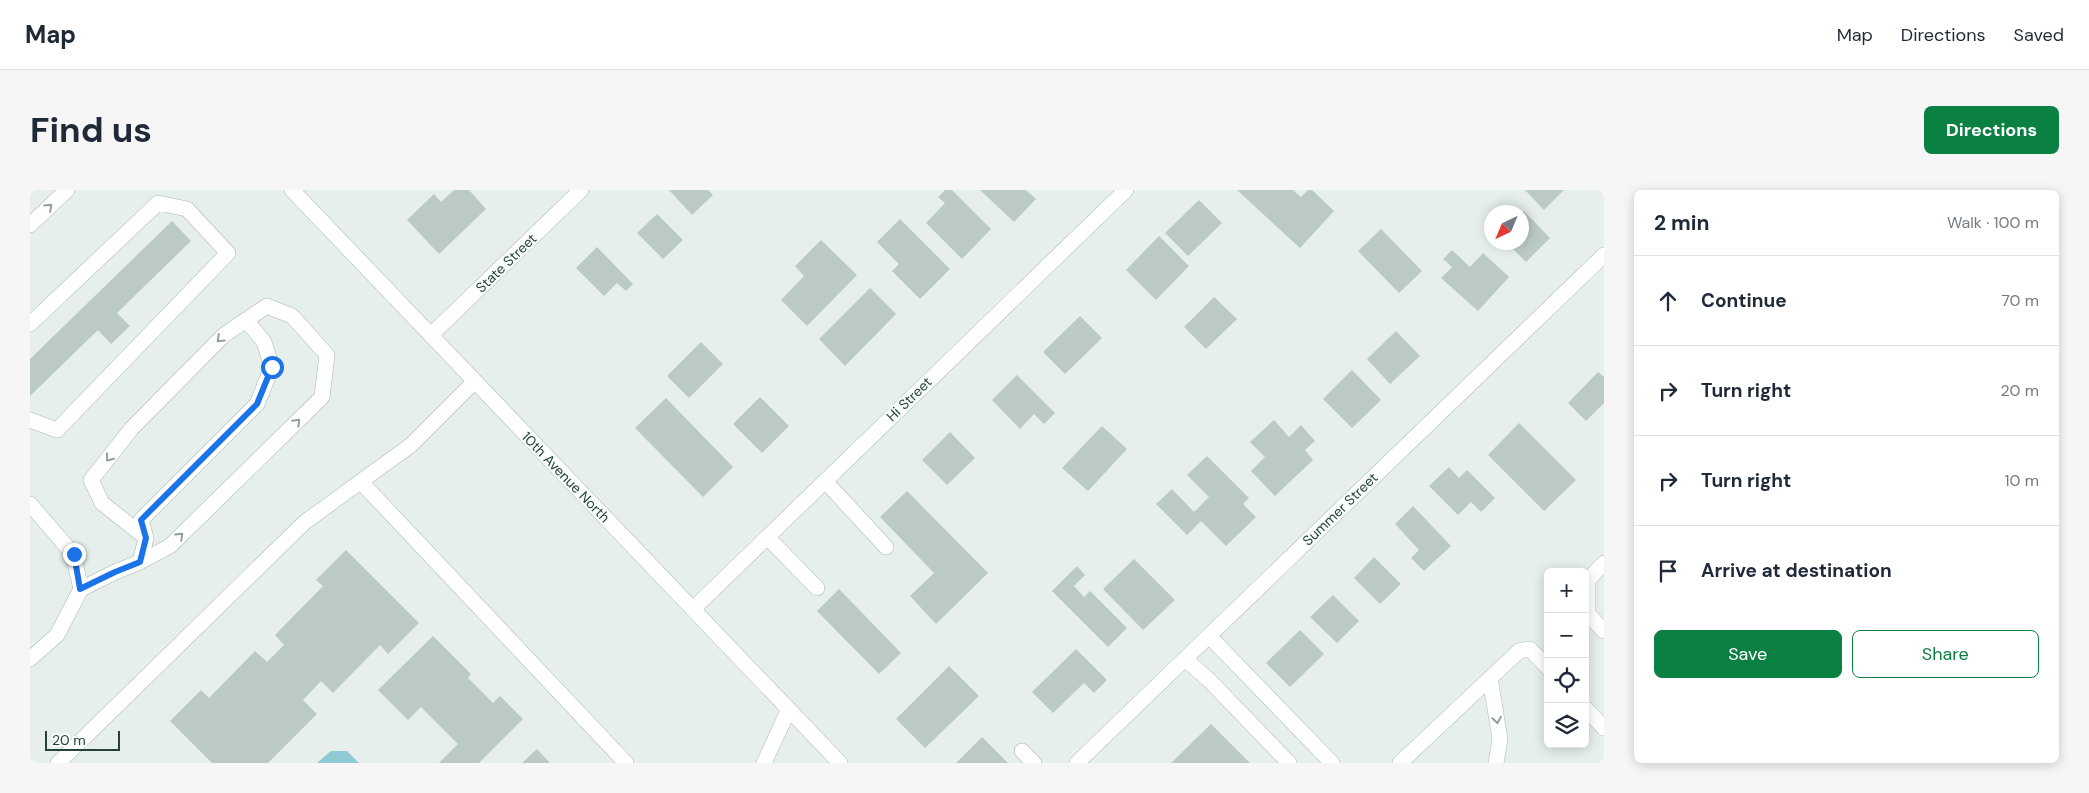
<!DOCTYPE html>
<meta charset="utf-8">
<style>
:root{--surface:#fff;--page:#f6f6f7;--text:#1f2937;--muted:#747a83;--line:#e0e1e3;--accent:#0b8043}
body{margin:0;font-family:"DM Sans",sans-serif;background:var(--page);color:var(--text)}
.controls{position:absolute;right:15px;bottom:15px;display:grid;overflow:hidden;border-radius:8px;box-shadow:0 2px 12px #0003}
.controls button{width:45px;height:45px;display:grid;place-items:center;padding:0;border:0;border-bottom:1px solid var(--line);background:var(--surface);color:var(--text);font:25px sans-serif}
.compass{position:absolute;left:1454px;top:15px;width:45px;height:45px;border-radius:50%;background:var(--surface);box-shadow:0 2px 12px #0003;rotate:224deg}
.scale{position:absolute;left:15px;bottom:12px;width:75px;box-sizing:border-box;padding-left:5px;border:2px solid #24423a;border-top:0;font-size:14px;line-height:18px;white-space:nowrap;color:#24423a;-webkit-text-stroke:4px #f7fbf9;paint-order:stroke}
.stop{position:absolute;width:15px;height:15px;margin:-11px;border:4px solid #1a73e8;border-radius:50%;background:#fff}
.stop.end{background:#1a73e8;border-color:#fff;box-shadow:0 1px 5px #0008}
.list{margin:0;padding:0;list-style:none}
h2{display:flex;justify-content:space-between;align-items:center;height:65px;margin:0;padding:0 20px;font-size:21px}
h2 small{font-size:16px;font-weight:400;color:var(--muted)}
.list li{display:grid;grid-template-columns:32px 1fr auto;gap:15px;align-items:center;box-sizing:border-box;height:90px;padding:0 20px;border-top:1px solid var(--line)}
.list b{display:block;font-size:19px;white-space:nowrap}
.list em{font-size:16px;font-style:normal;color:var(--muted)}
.actions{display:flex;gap:10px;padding:15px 20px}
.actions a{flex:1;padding:11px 0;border:1px solid var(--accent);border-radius:8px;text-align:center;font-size:18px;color:var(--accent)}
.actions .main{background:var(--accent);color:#fff}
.icon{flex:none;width:28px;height:28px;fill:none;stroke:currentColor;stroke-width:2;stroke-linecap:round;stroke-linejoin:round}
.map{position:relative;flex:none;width:1574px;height:573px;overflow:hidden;border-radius:8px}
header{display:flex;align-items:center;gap:30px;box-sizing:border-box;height:70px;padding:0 25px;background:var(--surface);border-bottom:1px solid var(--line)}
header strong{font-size:24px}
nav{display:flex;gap:28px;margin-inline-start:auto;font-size:18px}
.intro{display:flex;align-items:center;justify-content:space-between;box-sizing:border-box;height:120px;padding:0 30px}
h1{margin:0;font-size:35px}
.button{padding:12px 22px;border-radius:8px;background:var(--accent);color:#fff;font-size:18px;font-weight:700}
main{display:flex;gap:30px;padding:0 30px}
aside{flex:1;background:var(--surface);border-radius:8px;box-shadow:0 2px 12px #0003}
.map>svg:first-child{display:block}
.water{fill:#8ec9d4}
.building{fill:#bbcac4}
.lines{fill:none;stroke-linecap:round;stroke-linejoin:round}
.minor-casing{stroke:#a8b8b2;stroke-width:16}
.minor{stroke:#fff;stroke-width:15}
.oneway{stroke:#92a09c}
.route{stroke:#1a73e8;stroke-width:6}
.labels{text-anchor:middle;stroke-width:4.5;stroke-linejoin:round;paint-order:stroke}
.street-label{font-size:14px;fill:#24423a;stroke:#f7fbf9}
</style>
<header>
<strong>Map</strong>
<nav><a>Map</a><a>Directions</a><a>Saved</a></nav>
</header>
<div class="intro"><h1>Find us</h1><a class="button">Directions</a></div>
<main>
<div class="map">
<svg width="1574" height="573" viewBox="0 0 1574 573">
<rect width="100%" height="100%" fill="#e6efeb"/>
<!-- water -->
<path class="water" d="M301,561h16l12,12h-42z"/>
<!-- building -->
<path class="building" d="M424,0h15l17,19 -47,45 -32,-34 27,-26 7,8z
M639,0h39l5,5 -21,20z
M915,0h7l39,39 -29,30 -36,-36 19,-20 -7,-6z
M950,0h46l10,9 -22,23z
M1207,0h56l8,7 7,-7h4l22,21 -34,37z
M1495,0h39l-20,20z
M1169,10l23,23 -34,33 -23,-23z
M1494,21l26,27 -24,24 -20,-20h16v-29z
M627,24l26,26 -20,19 -26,-26z
M870,29l50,50 -30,30 -28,-28 7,-7 -22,-22z
M142,31l19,20 -74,72 13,13 -19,18 -13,-14 -68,66v-37z
M1351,39l41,42 -23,22 -41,-42z
M1129,46l30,30 -33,34 -30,-30z
M791,50l36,35 -50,51 -26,-26 23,-24 -9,-10z
M567,57l36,37 -7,7 -9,-8 -13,13 -28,-28z
M1422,60l18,17 13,-14 26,24 -31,34 -37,-33 11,-11 -9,-8z
M840,98l26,26 -51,52 -26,-27z
M1184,107l23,22 -31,30 -22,-22z
M1050,126l22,22 -37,36 -22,-22z
M1366,141l24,25 -30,28 -23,-25z
M671,152l22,22 -34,34 -22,-22z
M1322,180l29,30 -29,28 -29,-29z
M1568,182l6,5v26l-18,18 -18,-18z
M987,185l38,38 -11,11 -10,-10 -14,15 -28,-29z
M730,207l29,29 -27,27 -29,-29z
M636,208l67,69 -30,30 -68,-69z
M1244,230l15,17 12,-12 14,16 -10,9 8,10 -38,36 -24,-25 14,-14 -15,-15z
M1489,233l57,57 -32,31 -56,-56z
M1072,236l25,23 -39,42 -26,-23z
M920,242l25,26 -28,27 -25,-25z
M1177,266l42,42 -6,6 13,13 -30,29 -25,-25 -14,14 -31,-31 16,-15 22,23 15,-15 -22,-22z
M1419,277l10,11 8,-8 28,28 -14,14 -10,-10 -13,13 -29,-29z
M877,301l81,82 -52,51 -26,-28 24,-23 -54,-56z
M1383,316l38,40 -27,25 -13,-13 8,-8 -24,-26z
M316,360l73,73 -31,31 -8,-9 -47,48 -12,-12 -18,19 14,14 -49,49h-56l-42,-42 31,-31 8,8 46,-47 12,11 17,-17 -9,-10 48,-49 -7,-6z
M1344,367l27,27 -21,20 -26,-26z
M1104,369l41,41 -32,30 -40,-41z
M1047,376l8,9 -11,11 10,11 6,-6 37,37 -19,19 -56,-56z
M809,399l62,64 -22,21 -62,-63z
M1303,405l26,26 -22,22 -27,-26z
M1270,440l24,24 -34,33 -24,-24z
M403,446l38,38 -3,4 25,25 7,-7 23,23 -44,44h-40l19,-19 -37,-37 -13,13 -30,-30z
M1046,459l31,31 -13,13 -10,-10 -31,30 -21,-21z
M919,476l30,30 -54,52 -29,-29z
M1181,534l39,39h-79z
M952,547l26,26h-52z
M507,559l13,14h-28z"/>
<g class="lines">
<defs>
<path id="minor" d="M262,0l548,573
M0,35l37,-35
M0,134l128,-121 29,6 41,44 -171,177 -27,-10
M401,145l150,-145
M795,291l61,66
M331,292l265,281
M0,314l43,50 8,35 -24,46 -27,24
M737,347l50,51
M110,372l30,-16 152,-149 5,-42 -35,-39 -25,-10 -43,29 -92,93 -41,52 11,23 44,35
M1574,373l-16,17v34l16,17
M51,399l34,-17 25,-10 6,-24 -5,-18 116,-116 15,-37 -8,-25 -18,-22
M663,419l433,-419
M1179,446l123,127
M1155,469l25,22 79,82
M1460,488l10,61 -4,24
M1555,518l19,20
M992,561l12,12
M28,573l247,-241 106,-77 64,-64
M734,573l25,-54
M1047,573l527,-508
M1370,573l119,-112 11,-2 18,19"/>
</defs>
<!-- minor casing -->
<use href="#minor" class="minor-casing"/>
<!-- minor -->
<use href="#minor" class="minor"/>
</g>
<!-- one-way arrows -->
<defs><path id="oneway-chevron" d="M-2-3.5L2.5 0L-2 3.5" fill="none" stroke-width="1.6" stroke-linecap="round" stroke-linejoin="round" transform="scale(1.25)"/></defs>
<g class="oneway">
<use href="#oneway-chevron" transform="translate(19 17) rotate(-43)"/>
<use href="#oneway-chevron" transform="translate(190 149) rotate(136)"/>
<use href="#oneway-chevron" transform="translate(267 232) rotate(-45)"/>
<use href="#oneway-chevron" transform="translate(79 268) rotate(128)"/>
<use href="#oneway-chevron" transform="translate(150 346) rotate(-44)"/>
<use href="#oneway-chevron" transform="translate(1467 530) rotate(81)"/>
</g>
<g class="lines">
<!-- route -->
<path class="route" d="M44,364l6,35 35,-17 25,-10 6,-24 -5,-18 116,-116 15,-37"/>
</g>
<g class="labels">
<!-- street labels -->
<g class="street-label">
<text transform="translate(476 73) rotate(-44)" y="5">State Street</text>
<text transform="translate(879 209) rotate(-44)" y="5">Hi Street</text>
<text transform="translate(536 287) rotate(46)" y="5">10th Avenue North</text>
<text transform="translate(1310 319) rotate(-44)" y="5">Summer Street</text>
</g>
</g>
</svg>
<div class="controls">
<button>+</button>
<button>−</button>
<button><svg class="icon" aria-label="locate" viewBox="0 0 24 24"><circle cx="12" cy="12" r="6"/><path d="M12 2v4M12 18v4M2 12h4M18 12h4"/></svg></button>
<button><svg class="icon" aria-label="layers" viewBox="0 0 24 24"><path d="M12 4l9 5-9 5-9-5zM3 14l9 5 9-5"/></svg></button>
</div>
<svg class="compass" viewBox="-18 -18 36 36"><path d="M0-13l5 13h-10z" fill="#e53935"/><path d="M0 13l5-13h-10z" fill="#747a83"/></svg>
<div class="scale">20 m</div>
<div class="stop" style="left:242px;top:177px"></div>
<div class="stop end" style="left:44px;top:364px"></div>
</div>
<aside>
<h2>2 min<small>Walk · 100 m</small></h2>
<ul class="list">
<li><svg class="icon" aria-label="ahead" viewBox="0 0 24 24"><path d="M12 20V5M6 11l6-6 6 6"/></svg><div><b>Continue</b></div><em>70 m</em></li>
<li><svg class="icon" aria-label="right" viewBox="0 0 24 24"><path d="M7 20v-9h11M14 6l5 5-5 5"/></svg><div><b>Turn right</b></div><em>20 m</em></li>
<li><svg class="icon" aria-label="right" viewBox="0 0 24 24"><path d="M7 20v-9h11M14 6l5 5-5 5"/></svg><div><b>Turn right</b></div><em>10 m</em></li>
<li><svg class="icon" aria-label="arrive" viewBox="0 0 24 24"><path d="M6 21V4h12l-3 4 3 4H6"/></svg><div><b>Arrive at destination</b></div></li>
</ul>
<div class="actions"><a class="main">Save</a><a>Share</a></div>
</aside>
</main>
